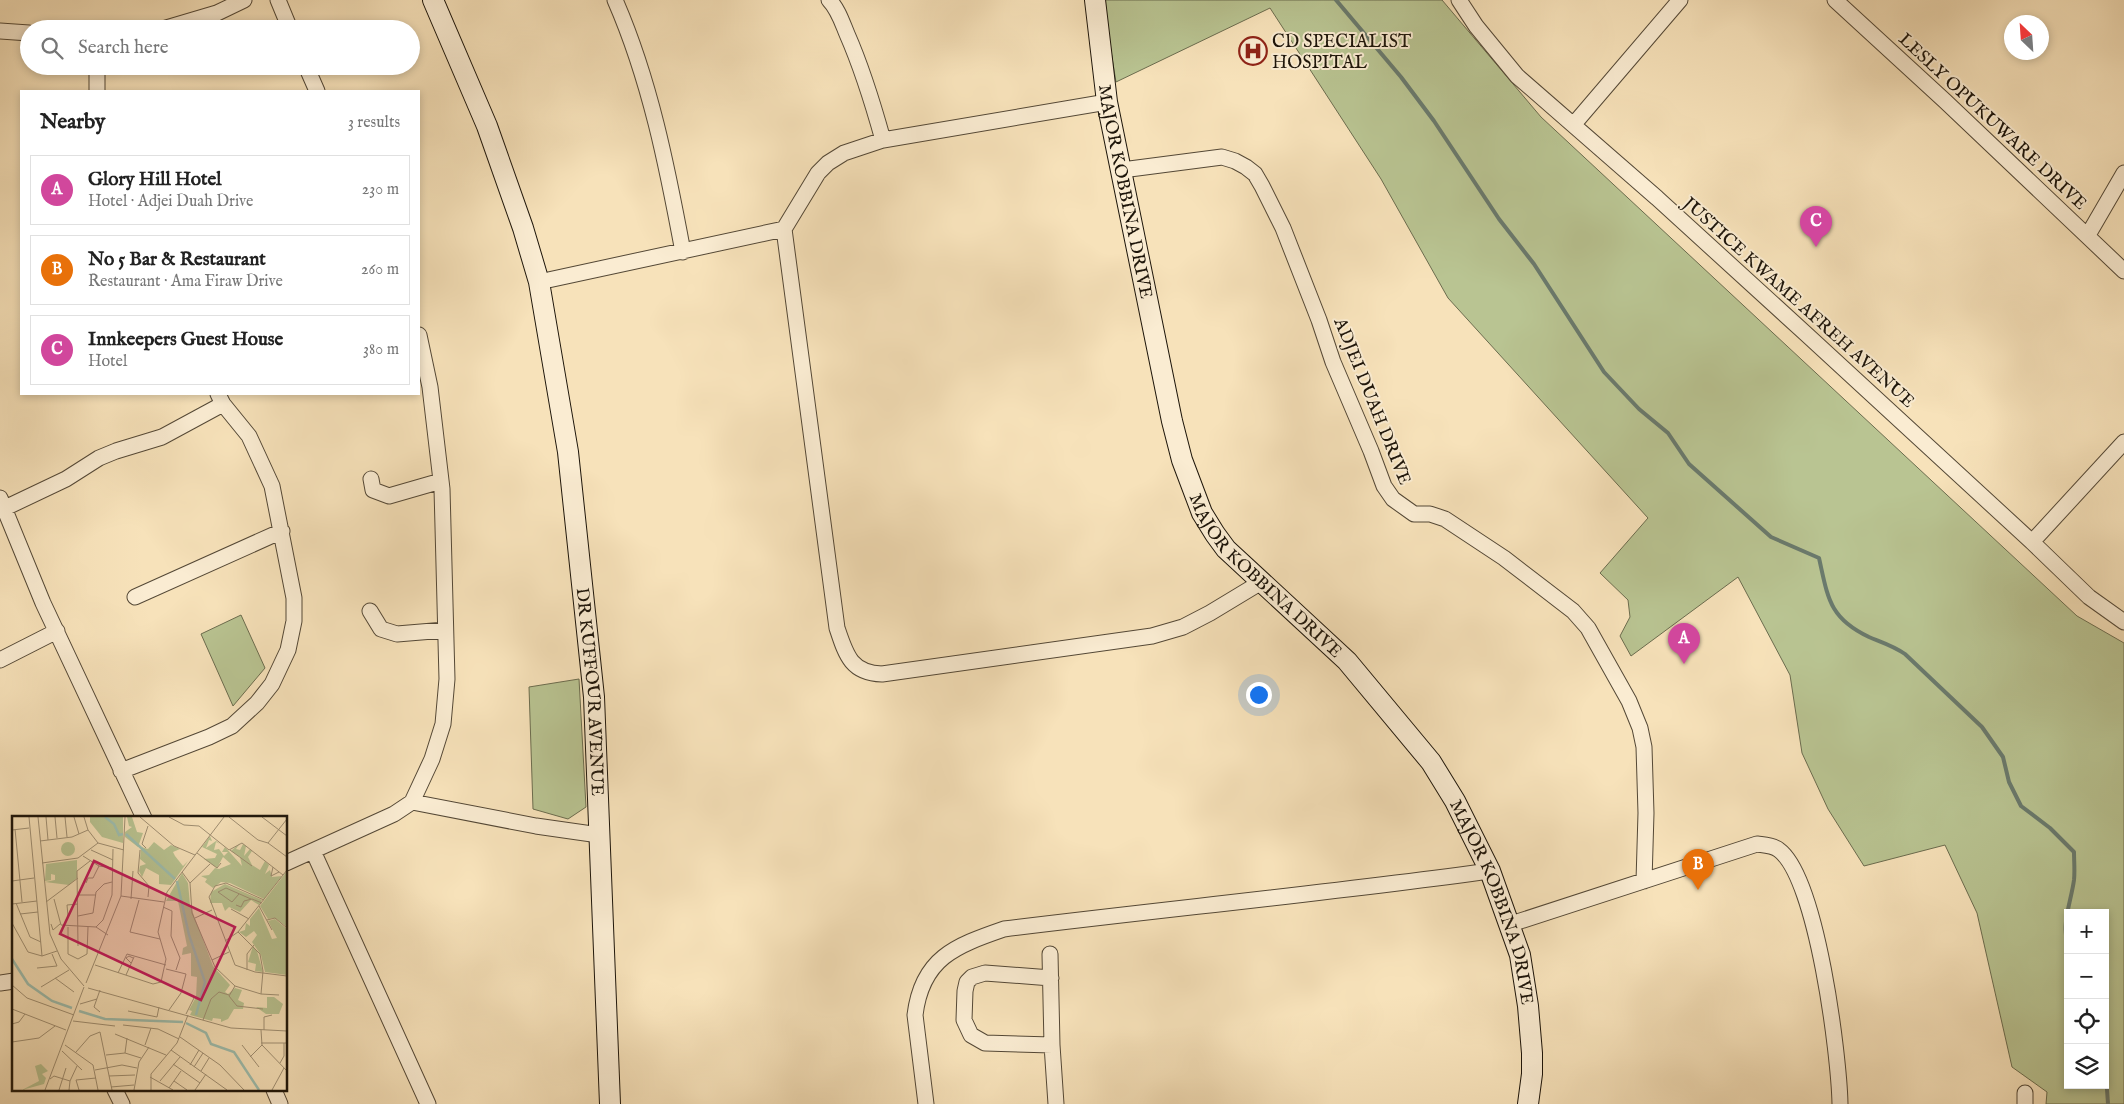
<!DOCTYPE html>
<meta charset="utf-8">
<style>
:root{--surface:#fff;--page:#f2f2f2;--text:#222;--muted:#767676;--line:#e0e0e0;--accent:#0f766e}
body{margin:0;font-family:"IM FELL English",serif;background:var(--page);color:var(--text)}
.controls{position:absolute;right:15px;bottom:15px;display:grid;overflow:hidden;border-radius:0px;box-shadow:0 2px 8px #0003}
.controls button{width:45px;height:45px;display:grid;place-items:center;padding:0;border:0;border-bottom:1px solid var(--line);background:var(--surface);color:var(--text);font:25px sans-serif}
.compass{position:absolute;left:2004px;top:15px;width:45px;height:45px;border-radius:50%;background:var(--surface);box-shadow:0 2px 8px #0003;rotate:335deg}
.you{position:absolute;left:1258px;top:694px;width:18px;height:18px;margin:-12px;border:4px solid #fff;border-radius:50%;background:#1a73e8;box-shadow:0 0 0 8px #1a73e833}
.badge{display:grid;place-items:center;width:32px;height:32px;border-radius:50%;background:var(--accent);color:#fff;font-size:16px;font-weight:700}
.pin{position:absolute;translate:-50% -41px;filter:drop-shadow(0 1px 2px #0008)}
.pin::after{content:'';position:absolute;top:26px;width:18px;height:15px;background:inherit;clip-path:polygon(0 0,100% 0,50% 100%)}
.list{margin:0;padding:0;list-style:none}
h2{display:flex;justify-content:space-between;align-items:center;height:65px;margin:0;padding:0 20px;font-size:21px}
h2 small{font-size:16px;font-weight:400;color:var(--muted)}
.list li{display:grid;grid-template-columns:32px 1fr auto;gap:15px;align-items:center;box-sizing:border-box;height:70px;margin:0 10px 10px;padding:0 10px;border:1px solid var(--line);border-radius:0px}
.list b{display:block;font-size:19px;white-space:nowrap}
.list p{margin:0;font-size:16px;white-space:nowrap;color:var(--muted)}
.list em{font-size:16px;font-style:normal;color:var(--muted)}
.icon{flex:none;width:28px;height:28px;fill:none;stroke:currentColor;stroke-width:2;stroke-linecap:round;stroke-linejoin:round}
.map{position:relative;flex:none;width:2124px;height:1104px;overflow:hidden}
.search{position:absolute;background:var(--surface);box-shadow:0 2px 8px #0003;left:20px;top:20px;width:400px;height:55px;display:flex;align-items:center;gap:12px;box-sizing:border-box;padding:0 18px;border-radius:28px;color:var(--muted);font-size:19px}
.panel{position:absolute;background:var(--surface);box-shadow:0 2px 8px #0003;left:20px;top:90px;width:400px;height:305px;border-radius:0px}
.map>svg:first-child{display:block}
.green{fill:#b9c492;stroke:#6b6c4e;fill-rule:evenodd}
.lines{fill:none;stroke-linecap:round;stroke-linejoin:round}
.stream{stroke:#6a7a6d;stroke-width:4}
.street-casing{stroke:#544836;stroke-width:17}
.secondary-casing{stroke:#1d150a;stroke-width:22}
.street{stroke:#faecd2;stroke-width:15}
.secondary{stroke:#faecd2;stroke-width:20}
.labels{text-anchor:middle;stroke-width:4;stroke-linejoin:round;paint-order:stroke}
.poi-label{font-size:18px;fill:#1d150a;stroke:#faecd2;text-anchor:start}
.street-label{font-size:18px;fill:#1d150a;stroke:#faecd2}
.inset-river{fill:none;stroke:#9dbeaf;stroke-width:2.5}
.inset-road{fill:none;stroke:#a09074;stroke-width:1}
.view{fill:#c2185b;fill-opacity:0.15;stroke:#c2185b;stroke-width:2.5}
.inset-edge{fill:none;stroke:#1d150a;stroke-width:2.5}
</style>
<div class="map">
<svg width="2124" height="1104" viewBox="0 0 2124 1104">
<rect width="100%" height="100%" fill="#f7e2ba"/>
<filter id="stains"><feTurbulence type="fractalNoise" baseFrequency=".004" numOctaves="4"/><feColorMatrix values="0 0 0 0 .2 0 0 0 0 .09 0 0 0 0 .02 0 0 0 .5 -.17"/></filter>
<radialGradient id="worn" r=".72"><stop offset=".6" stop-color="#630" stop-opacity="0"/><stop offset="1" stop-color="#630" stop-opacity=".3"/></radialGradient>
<!-- green -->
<path class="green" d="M1105,0h337l99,117 536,499 47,27v461h-78l1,-12 -35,-25 -35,-154 -32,-68 -81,21 -36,-57 -26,-56 -12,-78 -52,-98 -107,79 -11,-20 10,-19 -2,-17 -28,-27 48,-55 -200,-220 -67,-119 -111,-171 -154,74 -10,-62zM2068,913h37v172h-37z
M241,615l24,53 -32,38 -32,-72z
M579,679l7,128 -18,12 -35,-10 -4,-122z"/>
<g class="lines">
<!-- stream -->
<path class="stream" d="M1336,0l65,77 33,44 65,98 35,45 70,108 35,37 29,24 21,31 82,73 48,21c9,40 10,60 50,79 12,5 25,9 36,17l77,73 21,30 6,25 12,24 29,22 24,24c0,9 1,19 0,28 -3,22 -13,44 -6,66
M2105,1059l3,45"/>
<defs>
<path id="street" d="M278,0l12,29
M615,0c35,80 52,166 68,252
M829,0c9,9 13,22 18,34 15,34 26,70 36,106
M1459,0l17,26 41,50 140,122 148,135 227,209 57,55 35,25
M1835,0l110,101 179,170
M163,29l54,-16 27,-13
M0,31l29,2
M306,66l11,25
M97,91v-25
M1574,124l106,-124
M1122,170l100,-13 13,4 11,6 9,7 7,12 21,42 36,92 14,42 38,89 13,35 9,13 21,15h16l15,5 59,39 69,53 15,17 41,73 11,27 4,19 2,66 -2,68
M784,229l53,399c9,27 14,45 45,46l270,-38 31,-9 27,-14 53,-32
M2088,235l36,-62
M539,282l245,-53 34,-56 10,-10 16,-10 39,-13 224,-38
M371,479l2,11 16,6 52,-15
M0,498l43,105 101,215
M5,508l61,-29 33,-21 17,-7 46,-14 61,-33
M2032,542l92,-100
M135,597l147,-66
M370,611l11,18 16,5 48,-4
M0,660l57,-29
M121,771l88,-34 23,-11 25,-23 15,-19 16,-34 6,-29v-23l-22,-112 -23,-50 -26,-32 -5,-10
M412,802l124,24 63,9
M313,851l115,253
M286,863l108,-49 18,-12 20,-43 11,-35 4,-45 -5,-190 -12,-102 -11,-52
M1511,924l246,-80c7,1 16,1 22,6 38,28 60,205 61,254
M1050,954l2,91 4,59
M1051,978l-66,-5 -13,4 -5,5 -2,9 -1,29 7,15 14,8 67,2
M0,983l14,-2
M115,1090l7,14
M274,1090l6,14
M926,1104l-11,-89c7,-57 40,-69 89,-86 162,-20 325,-36 486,-58
M2025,1104v-11"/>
<g id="secondary">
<path id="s1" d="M433,0l54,126 36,102 16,54 29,170 26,245 16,407"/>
<path id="s2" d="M1095,0l12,102 65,319 10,39 20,53 13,21 11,15 121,112 84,101 24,39 35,70 30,84 8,51 4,47v21l-4,30"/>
</g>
</defs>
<!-- street casing -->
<use href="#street" class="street-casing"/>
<!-- secondary casing -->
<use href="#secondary" class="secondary-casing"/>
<!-- street -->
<use href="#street" class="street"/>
<!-- secondary -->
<use href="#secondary" class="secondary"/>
</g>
<!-- icons -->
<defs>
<symbol id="hospital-ring" viewBox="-11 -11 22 22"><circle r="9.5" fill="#faecd2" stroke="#8f2418" stroke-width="1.5"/><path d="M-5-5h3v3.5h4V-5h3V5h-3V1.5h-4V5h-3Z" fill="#8f2418"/></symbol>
</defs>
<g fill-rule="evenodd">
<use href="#hospital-ring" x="1237" y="35" width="32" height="32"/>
</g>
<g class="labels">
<!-- poi labels -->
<g class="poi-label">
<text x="1272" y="47">CD SPECIALIST<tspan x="1272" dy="21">HOSPITAL</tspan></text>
</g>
<!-- street labels -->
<g class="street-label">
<text transform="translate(1993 121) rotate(43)" y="6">LESLY OPUKUWARE DRIVE</text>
<text dy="6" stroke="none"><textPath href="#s2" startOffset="194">MAJOR KOBBINA DRIVE</textPath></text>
<text transform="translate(1799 302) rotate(42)" y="6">JUSTICE KWAME AFREH AVENUE</text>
<text transform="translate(1373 401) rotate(68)" y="6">ADJEI DUAH DRIVE</text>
<text dy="6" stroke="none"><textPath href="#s2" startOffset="614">MAJOR KOBBINA DRIVE</textPath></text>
<text dy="6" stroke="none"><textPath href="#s1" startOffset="715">DR KUFFOUR AVENUE</textPath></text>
<text dy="6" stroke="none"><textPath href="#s2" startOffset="1019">MAJOR KOBBINA DRIVE</textPath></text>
</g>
</g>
<!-- overview -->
<g transform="translate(12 816)">
<rect width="275" height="275" fill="#f7e2ba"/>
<path d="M78,1h33v26l-21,-6 -12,-15zM115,1h5l5,15 6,1 -5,14 -13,-10v-5l7,-5 -3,-1zM198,20l2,5 -3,-1 -3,8 10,-7 4,3 -4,-2 -2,8 5,-1 5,7 4,-4h-6l3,-5 17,19 -2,-9 -9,-6 9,-8 -4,6 4,1 3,-6 3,2 -2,10 6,-7 2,2 -4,6 4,8 8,5 5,-9 4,4 -4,9 5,-4 2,7 10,-1 -18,23 -34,-16 -9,-1 -8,6 -8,-6 2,-3 -6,-3 8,-1 6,-7 4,1 12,-5 -8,-7 -6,11 -13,-9 11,-1 2,-4 -15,-7zM142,26l10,8 7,-5 9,4 -7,3 2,4 8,10 5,-5 -17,24 -12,-1v-9l-13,-7 -4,9 -3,-6 1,-5 6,-2 -6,-5 1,-12 7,2zM49 33a7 7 0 1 1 14 0a7 7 0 1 1-14 0ZM65,44v18l-8,7 -24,-3 10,-2v-5l-4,-1v6l-6,1 1,-17zM275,55v56l-12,-9 -7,1 -8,-13zM170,57l6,10 2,22 23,61 17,19 -5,7 3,2 7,-6 7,2 -4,10 6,3 -1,6h-9l-6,10 -7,3v-3l-8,-1 -1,3 -22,-6 2,-4 -3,-1 7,-13 1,-20 -6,-1v-23l-9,2 1,-7 4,-2 -9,-45h-12zM213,68l37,16 -3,5 -8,-5 -11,12 -11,-5 -4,4 -3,-8h-12l1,-11zM247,92l13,31 5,-1 -9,-17 7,-2 12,10v46l-22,-3 -4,-17 -9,-13 5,-7 -3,-4 -8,6 -7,-5 6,-2 1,-7 4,3v-7zM241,130l4,5 6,21 -8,-1 1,-7 -8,-2zM255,181h7l9,7 -4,10h-13l-10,-7 11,1zM29,248l7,7 -6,3 4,4 -2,6 -22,6 17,-9 -4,-15z" fill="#b9c492"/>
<path class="inset-river" d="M93,1l9,7 5,11 4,-1M114,18l49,45M165,65l12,54 16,47 -9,33M0,143l16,25 24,17 20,7M67,195l26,8 78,3M174,207l20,10 5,11 23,8 25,38"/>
<path class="inset-road" d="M17,1l13,139M26,1l12,117 11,25 23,27M34,1l2,23M43,1l2,21M53,1l2,20M62,1l5,17M72,1l4,13 10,13 26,7M128,1l34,29 21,9M157,1l15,8 15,1 30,24 13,-7 41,32M217,1l29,23 10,3 19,14M250,1l25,19M3,13l7,73M0,14l17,-2M28,25l32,-4 16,-7M256,27l19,-24M134,32l-4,-4 6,-18M79,34l22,10M128,34l-2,23 11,13 -1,11M218,34l22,16M185,37l20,15 4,-5M71,40l16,10 13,2M30,47l36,-5 20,-15M261,51l-2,9 8,-4M170,56l8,11 2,30 23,54 20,19 26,8 2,-23 -3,-17 -22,-22M0,65l22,-3M74,67l2,-5h5l6,-12M178,67l20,-19M227,78l-7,8 -14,-10 8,-4 25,11M66,79h18M109,80l43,6M42,83l7,26 35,2 12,8M119,83l2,-28M127,84l-9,32 30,7M252,84l-38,-17 -11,3 -6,11 26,68 20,7 32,4M34,86l32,-24M4,87l14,34 11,5M0,88l25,-3M224,89l5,2 3,-6 8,-2 10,4M247,90l13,24M151,91l9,4 -1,25 9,22 -4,12M219,93l18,10M8,98l18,-2M56,100l-1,-11 11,-1M66,100l15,-3 3,-21 8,-8 8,-2M183,102l17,-8M255,104l8,-2 12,10M0,107l16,29 14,4 15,-5M39,108l2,6 7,-6M56,111v27l10,5 9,-5 1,-27M84,111l7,-7 9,-25 1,-46M213,125l13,-9 49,-62M66,130l-1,-75 13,-10M200,144l17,-8M119,147l-5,-5 3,-2 4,2M83,149l58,19 8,-2 5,-23 -8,-27 9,-40 57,-75M25,152l20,-2 -5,-12M154,153l20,5 -5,19 -12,17M235,154v-16l7,-9M106,157l9,-19 39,11M114,159l8,-18M43,162l19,14M74,167l35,-87 4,-79M0,169l15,13 47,17M223,170l-6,10 8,10 26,3M29,171l28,-17M76,172l143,40 56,3M88,174l-6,17 6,5M249,178l18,1M68,188l17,-5M0,193l54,21M116,195l29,6 2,-10M174,198l9,-18M191,204l8,-21 8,-7 10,3M61,205l42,5M0,208l7,-2 6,-8M111,209l35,4 21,10M249,214l1,15 25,26M252,214v-13l8,-2M103,218l51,21M168,221l40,28 24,25M0,226l27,-4 16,-12M249,227h26M53,229l28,20 5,25M133,229l6,-17M230,229l17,22M159,234l56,40M50,235l20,19M64,236l14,-16 10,-4 12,58M113,237l2,-15M94,239l19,-2 16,5M238,241l12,-12M268,247l4,-7v-13M161,248l27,19M178,249l9,-15M182,251l9,-14M83,254l27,-5 15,3M189,255l8,-13M97,260l26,-1M138,261l23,13M38,263l4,-3 16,5 -1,9M58,265l7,-15M148,265l20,-24M162,265l13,9M99,271l23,-2M157,272l12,-17M33,274l39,-103M47,274l7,-22M67,274l-3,-10 20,-2M122,274l5,-28 10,-15M139,274v-16l26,-31 11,-28M183,274l11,-16M260,274l12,-22"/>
<path class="view" d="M82,45l141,66 -34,73 -141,-66z"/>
<rect width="275" height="275" class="inset-edge"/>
</g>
<rect width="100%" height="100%" filter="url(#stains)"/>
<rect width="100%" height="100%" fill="url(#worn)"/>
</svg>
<div class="controls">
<button>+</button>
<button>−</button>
<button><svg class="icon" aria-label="locate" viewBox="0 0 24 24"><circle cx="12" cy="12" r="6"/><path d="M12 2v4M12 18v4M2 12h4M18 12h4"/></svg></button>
<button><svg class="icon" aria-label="layers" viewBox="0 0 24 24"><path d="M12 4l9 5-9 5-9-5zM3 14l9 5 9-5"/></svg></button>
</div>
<svg class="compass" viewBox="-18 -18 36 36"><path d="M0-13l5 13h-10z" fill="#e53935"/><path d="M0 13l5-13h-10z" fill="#767676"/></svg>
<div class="you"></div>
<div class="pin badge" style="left:1684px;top:664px;background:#d1479c">A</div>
<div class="pin badge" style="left:1698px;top:890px;background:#e8710a">B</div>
<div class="pin badge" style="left:1816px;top:247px;background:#d1479c">C</div>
<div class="search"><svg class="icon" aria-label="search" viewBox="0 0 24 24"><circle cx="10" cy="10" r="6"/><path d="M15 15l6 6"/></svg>Search here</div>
<section class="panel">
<h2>Nearby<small>3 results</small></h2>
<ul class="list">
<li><span class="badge" style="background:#d1479c">A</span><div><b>Glory Hill Hotel</b><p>Hotel · Adjei Duah Drive</p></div><em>230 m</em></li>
<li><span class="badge" style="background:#e8710a">B</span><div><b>No 5 Bar &amp; Restaurant</b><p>Restaurant · Ama Firaw Drive</p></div><em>260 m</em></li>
<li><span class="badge" style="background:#d1479c">C</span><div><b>Innkeepers Guest House</b><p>Hotel</p></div><em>380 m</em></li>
</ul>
</section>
</div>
